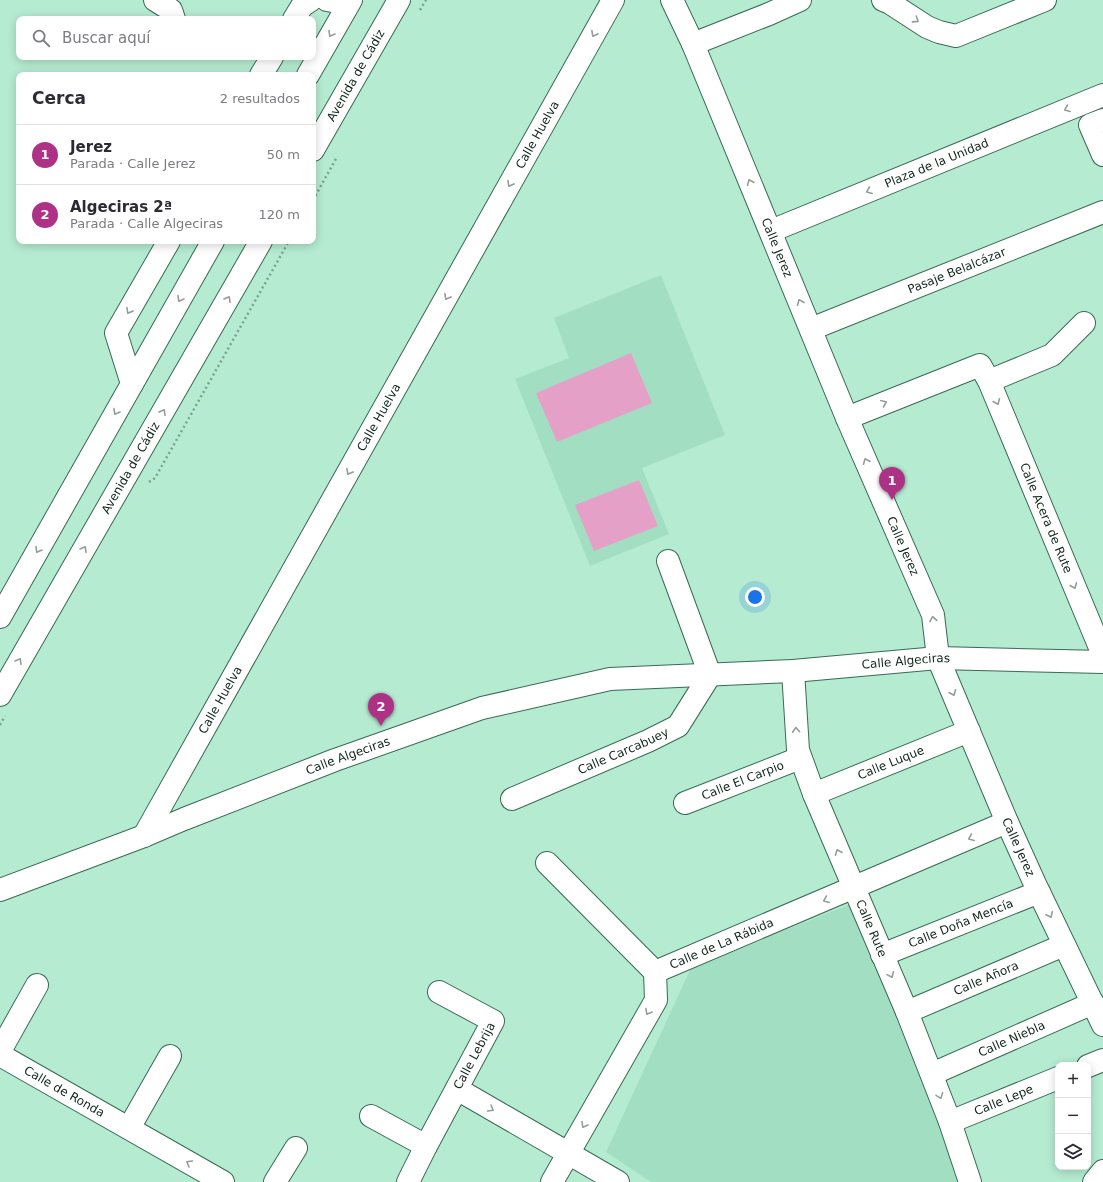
<!DOCTYPE html>
<html lang="es">
<meta charset="utf-8">
<style>
:root{--surface:#fff;--page:#f7f7f7;--text:#2b2b33;--muted:#7c7c81;--line:#e1e1e2;--accent:#ad3285}
body{margin:0;font-family:"DejaVu Sans",sans-serif;background:var(--page);color:var(--text)}
.controls{position:absolute;right:12px;bottom:12px;display:grid;overflow:hidden;border-radius:8px;box-shadow:0 2px 10px #0003}
.controls button{width:36px;height:36px;display:grid;place-items:center;padding:0;border:0;border-bottom:1px solid var(--line);background:var(--surface);color:var(--text);font:20px sans-serif}
.you{position:absolute;left:755px;top:597px;width:14px;height:14px;margin:-10px;border:3px solid #fff;border-radius:50%;background:#1a73e8;box-shadow:0 0 0 6px #1a73e833}
.badge{display:grid;place-items:center;width:26px;height:26px;border-radius:50%;background:var(--accent);color:#fff;font-size:13px;font-weight:700}
.pin{position:absolute;translate:-50% -33px;filter:drop-shadow(0 1px 2px #0008)}
.pin::after{content:'';position:absolute;top:21px;width:14px;height:12px;background:inherit;clip-path:polygon(0 0,100% 0,50% 100%)}
.list{margin:0;padding:0;list-style:none}
h2{display:flex;justify-content:space-between;align-items:center;height:52px;margin:0;padding:0 16px;font-size:17px}
h2 small{font-size:13px;font-weight:400;color:var(--muted)}
.list li{display:grid;grid-template-columns:26px 1fr auto;gap:12px;align-items:center;box-sizing:border-box;height:60px;padding:0 16px;border-top:1px solid var(--line)}
.list b{display:block;font-size:15px;white-space:nowrap}
.list p{margin:0;font-size:13px;white-space:nowrap;color:var(--muted)}
.list em{font-size:13px;font-style:normal;color:var(--muted)}
.icon{flex:none;width:22px;height:22px;fill:none;stroke:currentColor;stroke-width:2;stroke-linecap:round;stroke-linejoin:round}
.map{position:relative;flex:none;width:1103px;height:1182px;overflow:hidden}
.search{position:absolute;background:var(--surface);box-shadow:0 2px 10px #0003;left:16px;top:16px;width:300px;height:44px;display:flex;align-items:center;gap:10px;box-sizing:border-box;padding:0 14px;border-radius:8px;color:var(--muted);font-size:15px}
.panel{position:absolute;background:var(--surface);box-shadow:0 2px 10px #0003;left:16px;top:72px;width:300px;height:172px;border-radius:8px}
.map>svg:first-child{display:block}
.built{fill:#a2dfc2}
.garden{fill:#e5a0c8}
.lines{fill:none;stroke-linecap:round;stroke-linejoin:round}
.minor-casing{stroke:#386a54;stroke-width:24}
.major-casing{stroke:#386a54;stroke-width:24}
.path{stroke:#79a38f;stroke-width:2.5;stroke-dasharray:2 3;stroke-linecap:butt}
.minor{stroke:#fff;stroke-width:22}
.major{stroke:#fff;stroke-width:22}
.oneway{stroke:#949d99}
.labels{text-anchor:middle;stroke-width:3.5;stroke-linejoin:round;paint-order:stroke}
.street-label{font-size:12px;fill:#11261d;stroke:#fefefe}
</style>
<div class="map">
<svg width="1103" height="1182" viewBox="0 0 1103 1182">
<rect width="100%" height="100%" fill="#b5ebd1"/>
<!-- built -->
<path class="built" d="M661,275l64,160 -83,33 27,66 -79,32 -75,-187 54,-21 -15,-40z
M853,903l49,117 57,162h-308l-45,-30 85,-184z"/>
<!-- garden -->
<path class="garden" d="M631,353l21,50 -95,39 -21,-49z
M639,480l19,46 -64,25 -19,-46z"/>
<g class="lines">
<defs>
<g id="minor">
<path d="M155,0l16,10 3,9"/>
<path d="M327,0l21,4"/>
<path id="s1" d="M672,0l21,44 154,374 86,197 5,43 69,164 28,62 68,141"/>
<path d="M883,0l7,3 37,24 12,5 17,4 89,-36"/>
<path d="M294,19l8,-13 9,-6"/>
<path d="M693,44l76,-30 31,-14"/>
<path d="M261,75l11,-18"/>
<path d="M1103,120l-13,5 13,30"/>
<path id="s2" d="M771,231l332,-136"/>
<path id="s3" d="M811,329l292,-117"/>
<path d="M989,381l63,-26 32,-32"/>
<path d="M132,384l-16,-51 53,-92"/>
<path id="s4" d="M847,418l133,-53 9,16 114,274"/>
<path id="s5" d="M793,671l5,79 16,44 93,218 43,110 20,60"/>
<path id="s6" d="M814,794l155,-63"/>
<path id="s7" d="M512,799l136,-58 30,-15 32,-51 -42,-114"/>
<path id="s8" d="M685,803l115,-45"/>
<path id="s9" d="M144,836l469,-836"/>
<path d="M547,863l108,109"/>
<path id="s10" d="M0,890l144,-54 40,-17 151,-59 147,-52 128,-29 183,-8 145,-13 165,4"/>
<path id="s11" d="M882,955l157,-63"/>
<path id="s12" d="M907,1012l157,-67"/>
<path d="M0,1051l37,-66"/>
<path d="M1088,1066l15,-6"/>
<path id="s13" d="M932,1074l161,-71"/>
<path d="M457,1089l161,93"/>
<path id="s14" d="M371,1116l55,30 67,-125 -54,-29"/>
<path id="s15" d="M950,1122l108,-44"/>
<path d="M129,1128l41,-72"/>
<path d="M275,1182l21,-34"/>
<path d="M408,1182l18,-36"/>
<path id="s16" d="M552,1182l104,-182 -1,-28 352,-150"/>
<path d="M1094,1182l9,-11"/>
</g>
<g id="major">
<path d="M308,75l43,-75"/>
<path id="s17" d="M313,150l86,-150"/>
<path d="M0,617l213,-376"/>
<path id="s18" d="M0,695l261,-454"/>
<path id="s19" d="M0,1055l223,127"/>
</g>
</defs>
<!-- minor casing -->
<use href="#minor" class="minor-casing"/>
<!-- major casing -->
<use href="#major" class="major-casing"/>
<!-- path -->
<path class="path" d="M420,10l6,-10
M313,200l24,-43
M149,482l6,-4 134,-237
M0,725l5,-9"/>
<!-- minor -->
<use href="#minor" class="minor"/>
<!-- major -->
<use href="#major" class="major"/>
</g>
<!-- one-way arrows -->
<defs><path id="oneway-chevron" d="M-2-3.5L2.5 0L-2 3.5" fill="none" stroke-width="1.6" stroke-linecap="round" stroke-linejoin="round"/></defs>
<g class="oneway">
<use href="#oneway-chevron" transform="translate(916 20) rotate(33)"/>
<use href="#oneway-chevron" transform="translate(331 34) rotate(120)"/>
<use href="#oneway-chevron" transform="translate(594 34) rotate(119)"/>
<use href="#oneway-chevron" transform="translate(1067 109) rotate(158)"/>
<use href="#oneway-chevron" transform="translate(750 182) rotate(-113)"/>
<use href="#oneway-chevron" transform="translate(510 184) rotate(119)"/>
<use href="#oneway-chevron" transform="translate(869 191) rotate(158)"/>
<use href="#oneway-chevron" transform="translate(447 297) rotate(119)"/>
<use href="#oneway-chevron" transform="translate(180 299) rotate(120)"/>
<use href="#oneway-chevron" transform="translate(228 299) rotate(-60)"/>
<use href="#oneway-chevron" transform="translate(800 302) rotate(-112)"/>
<use href="#oneway-chevron" transform="translate(129 311) rotate(120)"/>
<use href="#oneway-chevron" transform="translate(997 402) rotate(67)"/>
<use href="#oneway-chevron" transform="translate(884 403) rotate(-22)"/>
<use href="#oneway-chevron" transform="translate(116 412) rotate(120)"/>
<use href="#oneway-chevron" transform="translate(163 412) rotate(-60)"/>
<use href="#oneway-chevron" transform="translate(866 461) rotate(-113)"/>
<use href="#oneway-chevron" transform="translate(349 472) rotate(119)"/>
<use href="#oneway-chevron" transform="translate(84 549) rotate(-60)"/>
<use href="#oneway-chevron" transform="translate(38 550) rotate(120)"/>
<use href="#oneway-chevron" transform="translate(1074 586) rotate(67)"/>
<use href="#oneway-chevron" transform="translate(933 619) rotate(-100)"/>
<use href="#oneway-chevron" transform="translate(19 661) rotate(-60)"/>
<use href="#oneway-chevron" transform="translate(953 693) rotate(67)"/>
<use href="#oneway-chevron" transform="translate(796 730) rotate(-94)"/>
<use href="#oneway-chevron" transform="translate(971 838) rotate(157)"/>
<use href="#oneway-chevron" transform="translate(838 852) rotate(-113)"/>
<use href="#oneway-chevron" transform="translate(826 900) rotate(157)"/>
<use href="#oneway-chevron" transform="translate(1050 915) rotate(64)"/>
<use href="#oneway-chevron" transform="translate(891 975) rotate(66)"/>
<use href="#oneway-chevron" transform="translate(648 1012) rotate(120)"/>
<use href="#oneway-chevron" transform="translate(940 1096) rotate(69)"/>
<use href="#oneway-chevron" transform="translate(491 1109) rotate(30)"/>
<use href="#oneway-chevron" transform="translate(584 1125) rotate(120)"/>
<use href="#oneway-chevron" transform="translate(189 1163) rotate(-150)"/>
</g>
<g class="labels">
<!-- street labels -->
<g class="street-label">
<text dy="4" stroke="none"><textPath href="#s17" startOffset="86">Avenida de Cádiz</textPath></text>
<text dy="4" stroke="none"><textPath href="#s9" startOffset="804">Calle Huelva</textPath></text>
<text dy="4" stroke="none"><textPath href="#s2" startOffset="179">Plaza de la Unidad</textPath></text>
<text dy="4" stroke="none"><textPath href="#s1" startOffset="269">Calle Jerez</textPath></text>
<text dy="4" stroke="none"><textPath href="#s3" startOffset="157">Pasaje Belalcázar</textPath></text>
<text dy="4" stroke="none"><textPath href="#s9" startOffset="480">Calle Huelva</textPath></text>
<text dy="4" stroke="none"><textPath href="#s18" startOffset="262">Avenida de Cádiz</textPath></text>
<text dy="4" stroke="none"><textPath href="#s4" startOffset="310">Calle Acera de Rute</textPath></text>
<text dy="4" stroke="none"><textPath href="#s1" startOffset="593">Calle Jerez</textPath></text>
<text dy="4" stroke="none"><textPath href="#s10" startOffset="943">Calle Algeciras</textPath></text>
<text dy="4" stroke="none"><textPath href="#s9" startOffset="156">Calle Huelva</textPath></text>
<text dy="4" stroke="none"><textPath href="#s7" startOffset="121">Calle Carcabuey</textPath></text>
<text dy="4" stroke="none"><textPath href="#s10" startOffset="373">Calle Algeciras</textPath></text>
<text dy="4" stroke="none"><textPath href="#s6" startOffset="83">Calle Luque</textPath></text>
<text dy="4" stroke="none"><textPath href="#s8" startOffset="62">Calle El Carpio</textPath></text>
<text dy="4" stroke="none"><textPath href="#s1" startOffset="917">Calle Jerez</textPath></text>
<text dy="4" stroke="none"><textPath href="#s11" startOffset="85">Calle Doña Mencía</textPath></text>
<text dy="4" stroke="none"><textPath href="#s5" startOffset="272">Calle Rute</textPath></text>
<text dy="4" stroke="none"><textPath href="#s16" startOffset="310">Calle de La Rábida</textPath></text>
<text dy="4" stroke="none"><textPath href="#s12" startOffset="86">Calle Añora</textPath></text>
<text dy="4" stroke="none"><textPath href="#s13" startOffset="87">Calle Niebla</textPath></text>
<text dy="4" stroke="none"><textPath href="#s14" startOffset="165">Calle Lebrija</textPath></text>
<text dy="4" stroke="none"><textPath href="#s19" startOffset="74">Calle de Ronda</textPath></text>
<text dy="4" stroke="none"><textPath href="#s15" startOffset="58">Calle Lepe</textPath></text>
</g>
</g>
</svg>
<div class="controls">
<button>+</button>
<button>−</button>
<button><svg class="icon" aria-label="layers" viewBox="0 0 24 24"><path d="M12 4l9 5-9 5-9-5zM3 14l9 5 9-5"/></svg></button>
</div>
<div class="you"></div>
<div class="pin badge" style="left:892px;top:500px">1</div>
<div class="pin badge" style="left:381px;top:726px">2</div>
<div class="search"><svg class="icon" aria-label="search" viewBox="0 0 24 24"><circle cx="10" cy="10" r="6"/><path d="M15 15l6 6"/></svg>Buscar aquí</div>
<section class="panel">
<h2>Cerca<small>2 resultados</small></h2>
<ul class="list">
<li><span class="badge">1</span><div><b>Jerez</b><p>Parada · Calle Jerez</p></div><em>50 m</em></li>
<li><span class="badge">2</span><div><b>Algeciras 2ª</b><p>Parada · Calle Algeciras</p></div><em>120 m</em></li>
</ul>
</section>
</div>
